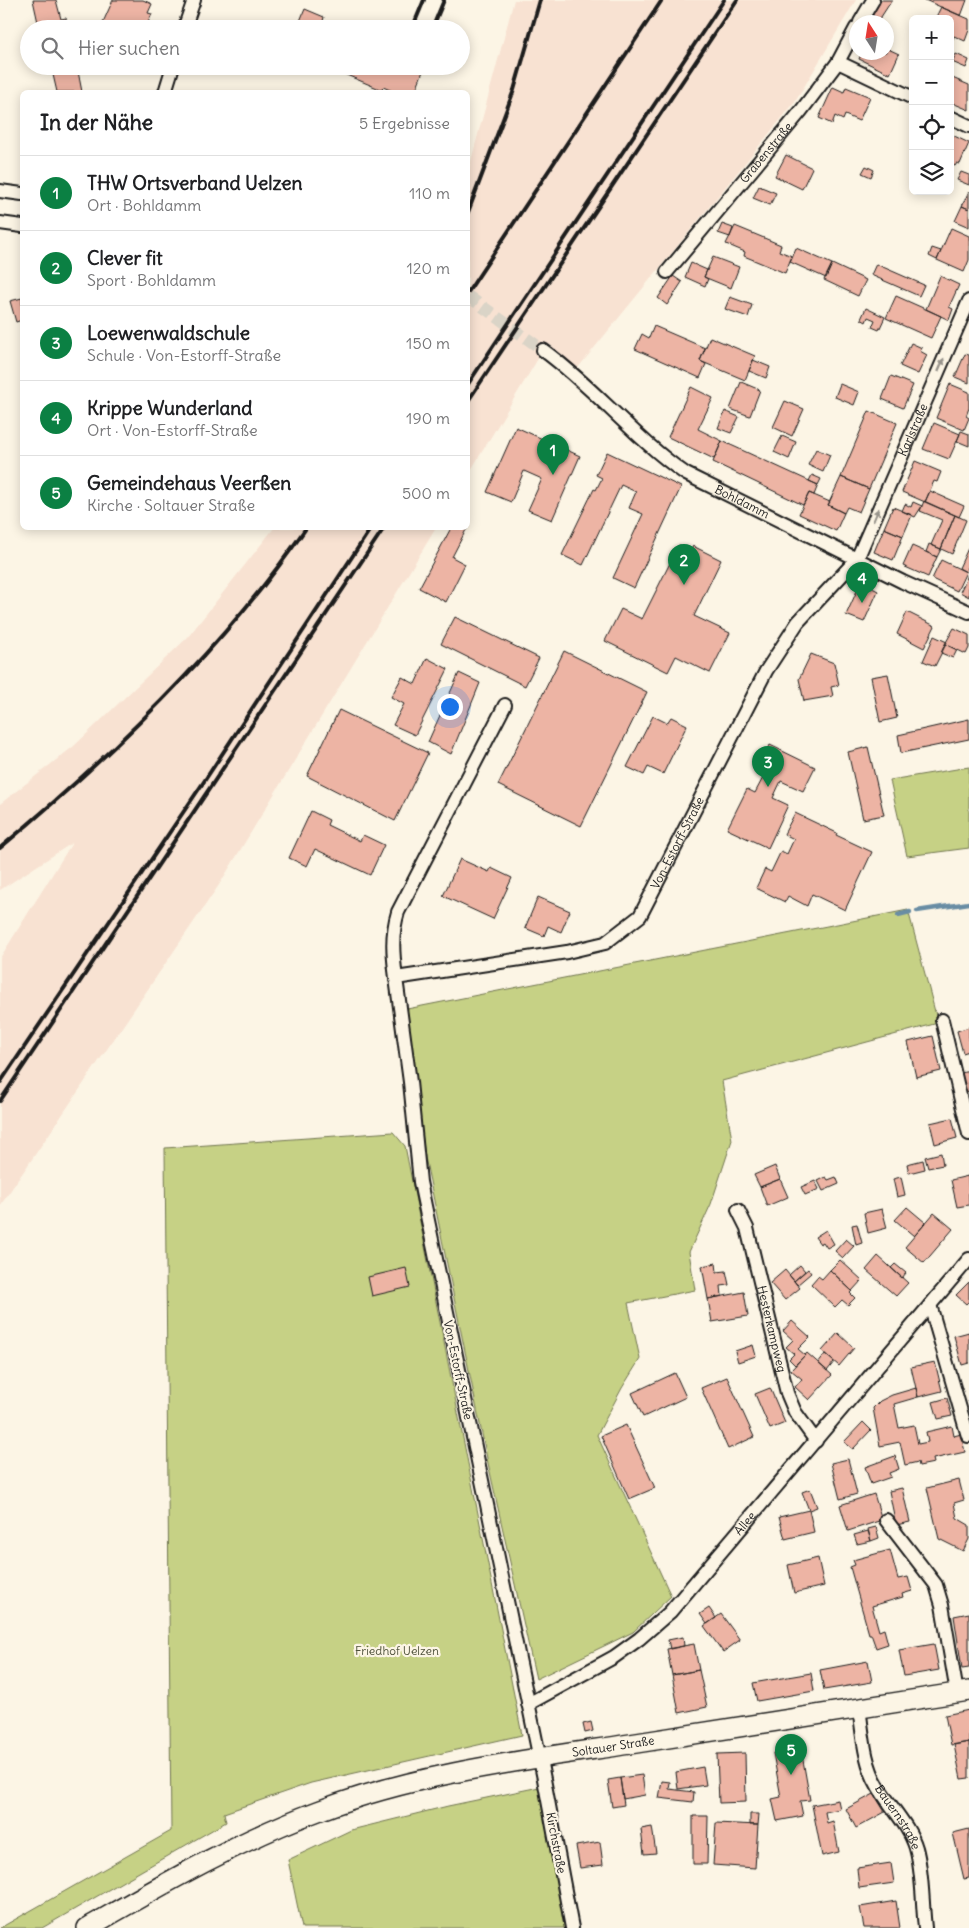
<!DOCTYPE html>
<html lang="de">
<meta charset="utf-8">
<style>
:root{--surface:#fff;--page:#f2f2f2;--text:#202124;--muted:#757577;--line:#e0e0e0;--accent:#0b8043}
body{margin:0;font-family:Delius,sans-serif;background:var(--page);color:var(--text)}
.controls{position:absolute;right:15px;top:15px;display:grid;overflow:hidden;border-radius:8px;box-shadow:0 2px 12px #0003}
.controls button{width:45px;height:45px;display:grid;place-items:center;padding:0;border:0;border-bottom:1px solid var(--line);background:var(--surface);color:var(--text);font:25px sans-serif}
.compass{position:absolute;left:849px;top:15px;width:45px;height:45px;border-radius:50%;background:var(--surface);box-shadow:0 2px 12px #0003;rotate:348deg}
.you{position:absolute;left:449px;top:706px;width:18px;height:18px;margin:-12px;border:4px solid #fff;border-radius:50%;background:#1a73e8;box-shadow:0 0 0 8px #1a73e833}
.badge{display:grid;place-items:center;width:32px;height:32px;border-radius:50%;background:var(--accent);color:#fff;font-size:16px;font-weight:700}
.pin{position:absolute;translate:-50% -41px;filter:drop-shadow(0 1px 2px #0008)}
.pin::after{content:'';position:absolute;top:26px;width:18px;height:15px;background:inherit;clip-path:polygon(0 0,100% 0,50% 100%)}
.list{margin:0;padding:0;list-style:none}
h2{display:flex;justify-content:space-between;align-items:center;height:65px;margin:0;padding:0 20px;font-size:21px}
h2 small{font-size:16px;font-weight:400;color:var(--muted)}
.list li{display:grid;grid-template-columns:32px 1fr auto;gap:15px;align-items:center;box-sizing:border-box;height:75px;padding:0 20px;border-top:1px solid var(--line)}
.list b{display:block;font-size:19px;white-space:nowrap}
.list p{margin:0;font-size:16px;white-space:nowrap;color:var(--muted)}
.list em{font-size:16px;font-style:normal;color:var(--muted)}
.icon{flex:none;width:28px;height:28px;fill:none;stroke:currentColor;stroke-width:2;stroke-linecap:round;stroke-linejoin:round}
.map{position:relative;flex:none;width:969px;height:1928px;overflow:hidden}
.search{position:absolute;background:var(--surface);box-shadow:0 2px 12px #0003;left:20px;top:20px;width:450px;height:55px;display:flex;align-items:center;gap:12px;box-sizing:border-box;padding:0 18px;border-radius:28px;color:var(--muted);font-size:19px}
.panel{position:absolute;background:var(--surface);box-shadow:0 2px 12px #0003;left:20px;top:90px;width:450px;height:440px;border-radius:8px}
.map>svg:first-child{display:block}
.built{fill:#f8e2d2}
.green{fill:#c6d185;stroke:#717650}
.lines{fill:none;stroke-linecap:round;stroke-linejoin:round}
.stream{stroke:#698da4;stroke-width:4.5}
.building{fill:#edb4a4;stroke:#1c1c1c}
.minor-tunnel{stroke:#dad4c7;stroke-width:12;stroke-dasharray:12 6;stroke-linecap:butt}
.minor-casing{stroke:#1c1c1c;stroke-width:16}
.primary-casing{stroke:#1c1c1c;stroke-width:22}
.minor{stroke:#fcf5e5;stroke-width:12}
.primary{stroke:#fcf5e5;stroke-width:19}
.rail{stroke:#1c1c1c;stroke-width:4}
.oneway{fill:#97938b}
.labels{text-anchor:middle;stroke-width:4.5;stroke-linejoin:round;paint-order:stroke}
.street-label{font-size:12px;fill:#1c1c1c;stroke:#fcf5e5}
.park-label{font-size:12px;fill:#4f523c;stroke:#fcf5e5}
</style>
<div class="map">
<svg width="969" height="1928" viewBox="0 0 969 1928">
<rect width="100%" height="100%" fill="#fcf5e5"/>
<filter id="ink" filterUnits="userSpaceOnUse"><feTurbulence type="fractalNoise" baseFrequency=".02" numOctaves="2"/><feDisplacementMap in="SourceGraphic" scale="10" xChannelSelector="R" yChannelSelector="G"/><feConvolveMatrix kernelMatrix="1 2 1 2 8 2 1 2 1" color-interpolation-filters="sRGB"/></filter>
<g filter="url(#ink)">
<!-- built -->
<path class="built" d="M514,0h342l-61,102 -218,267 -27,-24 -11,12 -71,118v-303z
M274,528h162l-217,357 -219,321v-248l72,-115 -72,47v-86l74,-58 114,-109z"/>
<!-- green -->
<path class="green" d="M969,767v81l-62,8 -17,-76z
M908,910l30,113 -216,58 10,59 -21,64 -22,48 6,38 -67,13 12,56 -18,29 -25,47 74,161 -38,36 -97,47 -48,-216 -63,-306 -18,-148z
M393,1132l12,14 117,589 -211,48 -87,30 2,9 -184,106h-42l171,-97 -6,-683z
M544,1786l24,142h-266l-14,-68 63,-30 97,-24z"/>
<g class="lines">
<!-- stream -->
<path class="stream" d="M917,911l52,-8
M898,915l12,-3"/>
</g>
<!-- building -->
<path class="building" d="M33,0h23l5,19 5,-1 2,11h-25l-1,-2h-3z
M113,0h30l9,4 -4,9 4,1 -7,15h-45z
M872,0h20l-13,20 -14,-10z
M925,0h42l-6,16z
M941,7l28,12v11l-4,11 -11,-5 -4,10v-27h-15z
M305,9l19,8 -1,4 16,8h-20l-19,-8z
M886,48l13,6 -9,20 -31,-15 3,-7h24z
M956,54l13,6 -3,8 -14,-6z
M51,66h26l5,26h-25z
M331,66h63l10,4 2,-4h19l-10,26h-20l-12,-5 -1,3 -52,-22z
M950,77l19,8v25l-19,-8z
M833,87l11,5 2,-5 24,10 -11,24 -14,-6 -2,5 -8,-4 -3,8 -13,-6z
M950,134l19,9 -9,21 -3,-1 -2,3 -5,-2z
M786,155l26,13 -10,21 -27,-13z
M866,166l8,4 -3,7 -9,-4z
M961,172l8,3v10l-12,-5z
M759,186l17,7 -6,12 -17,-7z
M969,191v18l-7,-3z
M962,206l7,3v18l-14,-6z
M722,224l11,4 -3,9 -12,-4z
M735,226l46,19 -2,6 13,5 -7,17 -41,-17 1,-4 -19,-8z
M951,228l18,8v24l-5,12 -27,-12z
M796,248l36,16 -6,14 -36,-16z
M932,248l9,3 -4,9 -8,-4z
M713,257l26,10 -8,21 -27,-11z
M691,263l16,7 -3,7 4,2 -3,7 -20,-9z
M832,264l34,16 -8,16 -34,-16z
M876,264l48,21 -5,11 -48,-21z
M673,276l9,6 -15,23 -9,-7z
M940,276l19,9 -10,22 4,2 -4,11 -23,-11z
M896,296l45,20 -10,22 -45,-20z
M730,297l22,8 -4,12 -23,-8z
M22,298v22l-6,2 -6,-21z
M866,308l19,9 -6,13 -7,-3 3,-7 -7,-3 -2,5 -5,-3z
M654,326l51,22 -5,13 6,3 -6,14 -65,-29 7,-15 7,4z
M710,337l45,19 -10,24 -45,-19z
M911,343l11,5 -2,3 7,4 -9,19 -18,-8z
M965,354l4,1v28l-14,-6z
M753,360l17,7 -4,11 -17,-7z
M891,376l22,9 -10,23 -21,-9z
M741,382l19,8 -10,26 -20,-7z
M840,384l19,8 -5,13 -19,-8z
M950,384l19,8v16l-3,8 3,2 -5,12 -28,-12z
M691,387l22,11 -15,31 24,12 -8,18 -46,-22z
M785,401l19,8 -12,27 -19,-9z
M725,411l14,6 -8,16 -13,-5z
M869,411l28,12 -28,66 -28,-12z
M934,423l26,11 -11,25 -26,-10z
M516,427l64,29 -28,64 -24,-10 14,-31 -18,-8 -13,31 -24,-10z
M961,431l8,3v12l-12,-5z
M782,436l14,6 -7,17 -15,-7z
M722,441l96,44 -4,10 -5,-2 -6,12 -90,-43z
M816,449l14,6 -7,17 -15,-7z
M607,452l74,35 -47,101 -21,-10 30,-64 -14,-6 7,-16 -15,-7 -38,80 -21,-10 32,-66 2,1 6,-12 -6,-3z
M915,461l26,11 -4,10 -3,-1 -9,21 -23,-10z
M812,475l9,4 -3,6 -9,-4z
M841,477l28,12 -10,23 -12,-5 -3,6 -16,-8z
M930,491l34,15 -5,11 -34,-15z
M809,493l21,9 -2,3 16,8 -8,18 -37,-17z
M924,501l31,14 -14,34 -10,-4 11,-25 -22,-9z
M913,502l9,4 -7,11 -13,-6 3,-7 6,3z
M893,507l19,8 -9,21 -19,-8z
M955,515l11,5 -14,34 -11,-5z
M451,528h16l-15,29 13,7 -19,38 -27,-14z
M884,528l19,8 -10,24 -19,-8z
M929,544l12,5 -4,8 -11,-5z
M679,545l12,5 2,-4 28,14 -27,56 36,17 -20,40 -34,-17 -8,16 -63,-31 16,-32 21,10z
M912,546l25,11 -9,20 -25,-11z
M969,546v19l-3,7 -7,-4z
M941,560l25,12 -9,19 -25,-12z
M969,573v24l-9,-5z
M861,582l17,9 -14,31 -18,-7z
M907,612l28,14 -11,22 -27,-14z
M455,617l84,41 -14,28 -84,-42z
M954,628l15,7v13l-3,6 -21,-10z
M934,636l13,6 -12,24 -12,-5z
M945,644l12,6 -4,8 -12,-5z
M564,651l83,41 -66,134 -83,-41z
M811,654l23,9 5,22 -8,2 2,9 -29,5 -5,-22z
M427,658l21,11 -33,66 -22,-10 11,-21 -13,-7 11,-20 13,7z
M459,673l21,10 -29,71 -23,-12z
M888,674l9,44 -17,4 -9,-45z
M339,710l89,43 -33,68 -88,-45z
M653,716l14,7 4,-6 16,8 -24,49 -15,-7 -4,8 -17,-8z
M969,719v20l-68,14 -3,-18z
M770,745l45,22 -12,24 -22,-10 -8,17 15,7 -20,43 -41,-19 20,-40 8,4 10,-19 -7,-3z
M868,747l16,68 -21,4 -15,-67z
M311,811l18,9 -2,5 33,16 3,-6 21,10 -14,30 -55,-26 -8,17 -18,-8z
M795,813l42,20 -1,2 36,17 -27,58 -33,-16 -5,12 -19,-10 -3,6 -29,-14 9,-19 6,3 10,-21 6,3 7,-15 -10,-5z
M460,859l29,13 2,-4 21,10 -19,41 -50,-23z
M538,897l32,14 -9,21 -13,-6 -4,10 -19,-8z
M969,1027v24l-6,2 -6,-22z
M933,1036l8,35 -25,6 -8,-35z
M969,1071v20l-4,1 -4,-19z
M952,1118l5,20 -22,6 -5,-21z
M941,1153l2,12 -15,3 -3,-11z
M923,1160l2,9 -16,4 -2,-9z
M775,1166l5,13 -20,8 -6,-12z
M968,1176l1,29 -12,2 -6,-27z
M826,1177l2,3 8,-3 3,7 -16,7 -5,-10z
M901,1177l4,18 -8,2 -4,-18z
M780,1179l8,18 -21,9 -7,-19z
M815,1181l4,8 -14,6 -4,-8z
M907,1207l19,16 -12,13 -19,-16z
M882,1209l5,19 -19,5 -4,-20z
M934,1213l19,16 -29,34 -19,-16z
M857,1224l5,19 -6,2 -4,-20z
M826,1230l8,14 -7,4 -4,-6 -3,2 -5,-7z
M846,1239l8,7 -11,12 -8,-7z
M878,1256l30,27 -12,13 -30,-26z
M840,1260l22,20 -10,11 -22,-21z
M716,1263l1,9 9,-1 3,14 -8,1 1,10 -14,3 -6,-33z
M895,1264l11,9 -4,5 -11,-10z
M800,1265l5,6 -11,10 -5,-6z
M406,1268l4,19 -38,9 -4,-19z
M808,1269l3,4 -14,12 -3,-4z
M785,1270l15,18 -15,12 -15,-17z
M830,1270l22,21 -2,2 5,5 -7,7 -6,-5 -7,7 -24,-23 7,-8 4,3z
M969,1282v19l-3,3 -10,-9z
M744,1292l4,24 -36,6 -4,-23z
M792,1321l18,16 -12,12 7,6 -10,10 -6,-6 5,-5 -8,-7 7,-7 -10,-9z
M969,1332v31l-7,2 -8,-29z
M838,1333l16,15 -15,18 -17,-15z
M753,1345l3,11 -18,6 -3,-11z
M807,1353l25,22 -23,25 -14,-13 7,-8 -11,-9z
M825,1354l9,8 -7,9 -9,-8z
M935,1362l7,29 -24,6 -7,-30z
M675,1373l11,24 -43,20 -11,-24z
M727,1377l27,60 -26,12 -27,-61z
M770,1388l15,35 -15,6 -15,-35z
M916,1388l2,9 -24,7 5,24 15,-3 4,19 10,-2 -2,-10 26,-6 2,10 7,-2 4,18 -32,7 1,4 -15,3 -1,-4 -13,3 -5,-23 -20,4 -7,-38 7,-7 12,-6z
M947,1398l5,18 -14,3 -5,-17z
M863,1422l8,8 -18,19 -9,-7z
M626,1425l29,63 -26,11 -28,-63z
M895,1456l4,13 -10,4 2,4 -20,7 -6,-17z
M848,1459l9,35 -17,5 -9,-36z
M959,1480l5,20 -10,3 3,15 12,7v14l-6,12 -24,-12 -12,-51z
M902,1488l8,34 -14,3 -7,-34z
M810,1489l7,18 -8,3 -7,-18z
M874,1494l8,26 -34,11 -8,-26z
M809,1510l5,22 -29,7 -6,-22z
M876,1527l3,11 -8,3 -3,-12z
M868,1531l3,10 -14,3 -3,-9z
M890,1550l8,29 10,-2 4,14 -10,3 1,3 -31,9 7,25 5,-2 4,15 -12,4 -5,-14h-2l-19,-67 5,-2 -2,-5z
M818,1558l6,28 -30,7 -6,-28z
M709,1608l7,10 -9,6 -7,-10z
M969,1613v55l-7,1 -8,-53z
M721,1614l19,26 -17,12 -19,-26z
M683,1637l1,9 -14,3 -2,-9z
M694,1644l5,26 -27,5 -5,-26z
M934,1644l5,26 -35,6 -5,-26z
M868,1661l4,21 -48,8 -4,-20z
M699,1670l8,37 -28,6 -7,-38z
M811,1673l3,18 -57,10 -4,-18z
M969,1710v32l-18,3 -6,-30z
M591,1722l2,9 -8,2 -2,-9z
M969,1742v36l-8,1 -7,-34z
M801,1749l9,51 -10,1 3,15 -26,5 -5,-22 9,-2 -8,-44z
M745,1753l1,49 -27,1 -2,-49z
M703,1767l3,18 -28,4 -2,-17z
M642,1775l3,20 -22,4 -3,-21z
M620,1778l4,27 -12,2 -4,-27z
M662,1781l8,1 -1,7 25,3 -1,10 -34,-4z
M874,1794l11,18 -29,16 -10,-19z
M838,1800l2,9 -15,3 2,11 6,-2 6,31 -17,4 -10,-51z
M750,1814h9l-1,11h-8z
M693,1816h15l-1,48h-14z
M716,1823l42,2 -3,43 -42,-3z
M652,1827l4,26 -12,1 -3,-25z
M969,1829v49l-5,1 -11,-46z
M600,1842l3,23 -23,3 -4,-22z
M891,1863l3,20 -35,5 -2,-20z
M896,1901l4,27h-36l-4,-21z"/>
<g class="lines">
<!-- minor-tunnel -->
<path class="minor-tunnel" d="M468,296l75,54"/>
<defs>
<g id="minor">
<path d="M860,22l13,-22"/>
<path d="M184,29l10,-29"/>
<path d="M838,62l75,36"/>
<path d="M165,92l8,-26"/>
<path d="M950,117l19,9"/>
<path d="M0,191l22,3"/>
<path d="M0,223l22,3"/>
<path id="s1" d="M667,272l134,-161 37,-49 18,-34"/>
<path id="s2" d="M543,350c51,37 91,88 143,124l217,108 66,30"/>
<path d="M396,978c-3,-23 -5,-43 2,-66l107,-207"/>
<path d="M942,1020l27,114"/>
<path id="s3" d="M738,1210l9,18 40,165 8,19 21,29"/>
<path d="M930,1305l38,131"/>
<path d="M886,1520l50,65 6,20 15,88"/>
<path id="s4" d="M528,1704l86,-47 25,-18 31,-27 299,-353"/>
<path id="s5" d="M859,1708c4,26 5,55 19,78 12,21 31,39 38,62 7,25 6,54 9,80"/>
<path id="s6" d="M572,1928l-28,-149 -124,-597 -10,-100 -14,-104 171,-26 38,-9 35,-27 126,-245 32,-49 59,-63 112,-258"/>
</g>
<g id="primary">
<path id="s7" d="M87,1928c75,-43 150,-87 231,-117 100,-38 208,-51 312,-67 113,-17 226,-35 339,-53"/>
</g>
</defs>
<!-- minor casing -->
<use href="#minor" class="minor-casing"/>
<!-- primary casing -->
<use href="#primary" class="primary-casing"/>
<!-- minor -->
<use href="#minor" class="minor"/>
<!-- primary -->
<use href="#primary" class="primary"/>
<!-- rail -->
<path class="rail" d="M412,29l12,-29
M432,29l12,-29
M468,212l46,-122 26,-90
M468,292l194,-292
M468,384l256,-384
M468,401l269,-401
M0,848c112,-93 224,-200 306,-320
M0,1083l203,-300 168,-255
M0,1101l384,-573"/>
</g>
<!-- one-way arrows -->
<defs><path id="oneway-solid" d="M-6-.8H1V-3.2L6.5 0L1 3.2V.8H-6Z" transform="scale(1.25)"/></defs>
<g class="oneway">
<use href="#oneway-solid" transform="translate(941 365) rotate(-67)"/>
<use href="#oneway-solid" transform="translate(876 515) rotate(-67)"/>
</g>
</g>
<g class="labels">
<!-- street labels -->
<g class="street-label">
<text dy="4" stroke="none"><textPath href="#s1" startOffset="155">Grabenstraße</textPath></text>
<text dy="4" stroke="none"><textPath href="#s6" startOffset="1784">Karlstraße</textPath></text>
<text dy="4" stroke="none"><textPath href="#s2" startOffset="252">Bohldamm</textPath></text>
<text dy="4" stroke="none"><textPath href="#s6" startOffset="1305">Von-Estorff-Straße</textPath></text>
<text dy="4" stroke="none"><textPath href="#s3" startOffset="124">Hesterkampweg</textPath></text>
<text transform="translate(458 1370) rotate(78)" y="4">Von-Estorff-Straße</text>
<text dy="4" stroke="none"><textPath href="#s4" startOffset="286">Allee</textPath></text>
<text dy="4" stroke="none"><textPath href="#s7" startOffset="562">Soltauer Straße</textPath></text>
<text dy="4" stroke="none"><textPath href="#s5" startOffset="118">Bauernstraße</textPath></text>
<text transform="translate(556 1843) rotate(79)" y="4">Kirchstraße</text>
</g>
<!-- park labels -->
<g class="park-label">
<text x="397" y="1655">Friedhof Uelzen</text>
</g>
</g>
</svg>
<div class="controls">
<button>+</button>
<button>−</button>
<button><svg class="icon" aria-label="locate" viewBox="0 0 24 24"><circle cx="12" cy="12" r="6"/><path d="M12 2v4M12 18v4M2 12h4M18 12h4"/></svg></button>
<button><svg class="icon" aria-label="layers" viewBox="0 0 24 24"><path d="M12 4l9 5-9 5-9-5zM3 14l9 5 9-5"/></svg></button>
</div>
<svg class="compass" viewBox="-18 -18 36 36"><path d="M0-13l5 13h-10z" fill="#e53935"/><path d="M0 13l5-13h-10z" fill="#757577"/></svg>
<div class="you"></div>
<div class="pin badge" style="left:553px;top:475px">1</div>
<div class="pin badge" style="left:684px;top:585px">2</div>
<div class="pin badge" style="left:768px;top:787px">3</div>
<div class="pin badge" style="left:862px;top:603px">4</div>
<div class="pin badge" style="left:791px;top:1775px">5</div>
<div class="search"><svg class="icon" aria-label="search" viewBox="0 0 24 24"><circle cx="10" cy="10" r="6"/><path d="M15 15l6 6"/></svg>Hier suchen</div>
<section class="panel">
<h2>In der Nähe<small>5 Ergebnisse</small></h2>
<ul class="list">
<li><span class="badge">1</span><div><b>THW Ortsverband Uelzen</b><p>Ort · Bohldamm</p></div><em>110 m</em></li>
<li><span class="badge">2</span><div><b>Clever fit</b><p>Sport · Bohldamm</p></div><em>120 m</em></li>
<li><span class="badge">3</span><div><b>Loewenwaldschule</b><p>Schule · Von-Estorff-Straße</p></div><em>150 m</em></li>
<li><span class="badge">4</span><div><b>Krippe Wunderland</b><p>Ort · Von-Estorff-Straße</p></div><em>190 m</em></li>
<li><span class="badge">5</span><div><b>Gemeindehaus Veerßen</b><p>Kirche · Soltauer Straße</p></div><em>500 m</em></li>
</ul>
</section>
</div>
